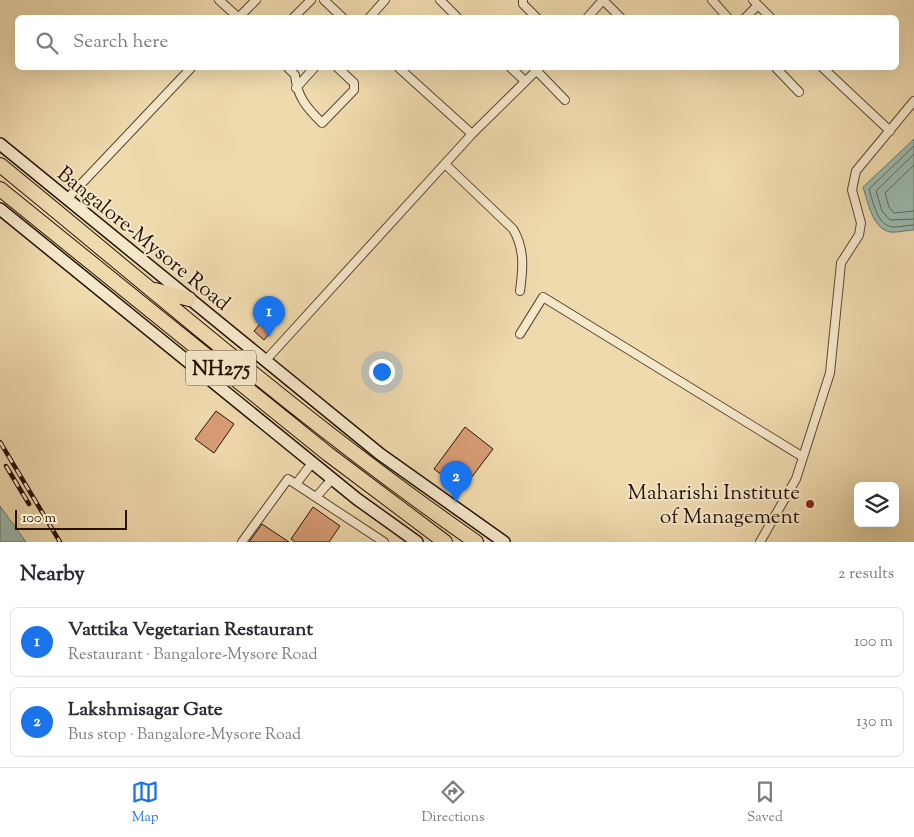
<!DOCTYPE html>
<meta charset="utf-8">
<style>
:root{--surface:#fff;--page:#f7f7f7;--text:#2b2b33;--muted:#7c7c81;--line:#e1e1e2;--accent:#1a73e8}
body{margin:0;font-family:"Sorts Mill Goudy",serif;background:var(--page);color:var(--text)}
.controls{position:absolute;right:15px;bottom:15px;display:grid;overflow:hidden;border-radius:8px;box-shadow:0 5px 20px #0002}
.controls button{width:45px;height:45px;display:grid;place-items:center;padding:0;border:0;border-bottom:1px solid var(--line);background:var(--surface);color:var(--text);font:25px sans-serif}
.scale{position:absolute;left:15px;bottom:12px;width:112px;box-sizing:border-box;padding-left:5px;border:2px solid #251306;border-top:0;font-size:14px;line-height:18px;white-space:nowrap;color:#251306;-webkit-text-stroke:4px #f5e7ca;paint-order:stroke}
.you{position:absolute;left:381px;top:371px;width:18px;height:18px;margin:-12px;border:4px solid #fff;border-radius:50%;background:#1a73e8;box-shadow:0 0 0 8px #1a73e833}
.badge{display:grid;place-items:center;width:32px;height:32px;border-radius:50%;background:var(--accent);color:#fff;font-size:16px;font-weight:700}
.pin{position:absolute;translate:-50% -41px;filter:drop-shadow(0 1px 2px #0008)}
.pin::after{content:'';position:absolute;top:26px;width:18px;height:15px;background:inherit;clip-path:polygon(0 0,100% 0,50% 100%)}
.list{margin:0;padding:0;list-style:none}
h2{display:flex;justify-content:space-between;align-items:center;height:65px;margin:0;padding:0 20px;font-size:21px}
h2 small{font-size:16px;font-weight:400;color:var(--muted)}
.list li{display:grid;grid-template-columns:32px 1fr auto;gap:15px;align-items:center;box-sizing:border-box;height:70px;margin:0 10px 10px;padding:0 10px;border:1px solid var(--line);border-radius:8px}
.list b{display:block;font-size:19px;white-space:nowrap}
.list p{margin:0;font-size:16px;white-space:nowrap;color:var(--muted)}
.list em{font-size:16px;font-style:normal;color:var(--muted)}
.icon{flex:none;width:28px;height:28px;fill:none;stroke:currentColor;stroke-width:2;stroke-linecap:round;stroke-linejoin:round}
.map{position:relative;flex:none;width:914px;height:542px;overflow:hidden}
.search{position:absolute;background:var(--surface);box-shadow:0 5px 20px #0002;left:15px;right:15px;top:15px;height:55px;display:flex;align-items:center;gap:12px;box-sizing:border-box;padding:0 18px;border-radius:8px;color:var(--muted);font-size:19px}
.sheet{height:225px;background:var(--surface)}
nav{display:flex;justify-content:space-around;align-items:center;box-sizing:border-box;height:70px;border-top:1px solid var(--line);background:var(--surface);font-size:14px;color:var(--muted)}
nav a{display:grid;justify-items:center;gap:2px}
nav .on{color:var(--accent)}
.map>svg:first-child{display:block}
.water{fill:#9abab0;stroke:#6b776c}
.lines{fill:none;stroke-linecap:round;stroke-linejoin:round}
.shore{stroke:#60665b;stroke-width:1}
.building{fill:#d99d76;stroke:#251306}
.street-casing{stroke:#584530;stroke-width:10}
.secondary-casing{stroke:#251306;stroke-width:14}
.highway-casing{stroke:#251306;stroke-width:16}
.street{stroke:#f5e7ca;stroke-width:8}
.secondary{stroke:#f5e7ca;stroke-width:11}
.highway{stroke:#efdaae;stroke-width:14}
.rail-casing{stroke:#251306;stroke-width:4.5}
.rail{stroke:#f5e7ca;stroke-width:2.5;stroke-dasharray:8;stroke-linecap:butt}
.poi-dot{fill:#8f2418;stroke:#f5e7ca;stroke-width:2}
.labels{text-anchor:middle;stroke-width:4;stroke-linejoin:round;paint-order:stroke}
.shield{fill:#f5e7ca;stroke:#635341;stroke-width:1}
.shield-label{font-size:20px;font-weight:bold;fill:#251306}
.street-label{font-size:21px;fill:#251306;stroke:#f5e7ca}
.poi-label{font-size:21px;fill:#251306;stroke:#f5e7ca;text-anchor:end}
</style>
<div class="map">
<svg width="914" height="542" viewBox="0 0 914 542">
<rect width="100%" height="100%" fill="#efdaae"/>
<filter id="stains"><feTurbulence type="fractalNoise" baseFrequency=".004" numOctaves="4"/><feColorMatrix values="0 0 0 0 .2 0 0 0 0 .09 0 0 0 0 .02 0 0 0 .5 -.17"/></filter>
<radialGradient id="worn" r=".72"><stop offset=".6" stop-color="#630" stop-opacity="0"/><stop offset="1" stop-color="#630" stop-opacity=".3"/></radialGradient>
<!-- water -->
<path class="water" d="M914,139v91c-7,0 -17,3 -24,2 -18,-4 -22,-30 -27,-45z
M0,506l26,36h-26z"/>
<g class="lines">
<!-- shore -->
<path class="shore" d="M914,146l-45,43c4,12 8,38 25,38 7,0 13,-2 20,-2
M914,154l-38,37 6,20 8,9 24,-1
M914,165l-29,28 4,14 5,6 20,-2"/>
</g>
<!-- building -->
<path class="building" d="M260,324l10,9 -6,7 -10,-9z
M216,411l18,13 -20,29 -19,-14z
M465,427l28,22 -31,41 -28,-21z
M313,507l27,19 -11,16h-34l-4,-3z
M262,524l27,18h-40z"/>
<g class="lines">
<defs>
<path id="street" d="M219,0l20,18
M324,0l19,18
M440,0l18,18
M523,0v4l14,14
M603,0l18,18
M712,0l16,18
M753,0l18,18
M238,18l18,-18
M293,18l18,-18
M369,18l16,-18
M587,18l16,-18
M745,18l13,-13
M288,68l7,7c2,22 12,33 27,48l32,-33v-7l-16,-15
M399,68l73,66
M511,68l14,13
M776,68l23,24
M823,68l67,63
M536,70l29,30
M296,88l18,-20
M445,164l68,65c12,20 10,40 7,62
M67,199l124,-131
M520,334l23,-37 260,160
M266,360l206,-226 67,-66
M296,484l16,-21
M316,497l16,-18
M242,542l46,-63 96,63
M760,542l36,-63 34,-106 11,-110 18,-28 2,-12 -9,-33 4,-19 58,-70"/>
<path id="secondary" d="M0,144l380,310 124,88
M0,209l357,290 60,43"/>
<path id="highway" d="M0,165c157,128 310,262 476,377
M0,189l328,265 117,88
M155,290l34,9"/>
</defs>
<!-- street casing -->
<use href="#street" class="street-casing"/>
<!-- secondary casing -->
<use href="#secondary" class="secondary-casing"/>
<!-- highway casing -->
<use href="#highway" class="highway-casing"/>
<!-- street -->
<use href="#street" class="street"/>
<!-- secondary -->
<use href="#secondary" class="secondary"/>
<!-- highway -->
<use href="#highway" class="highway"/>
<defs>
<path id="rail" d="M0,442l60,100
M6,466l23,38"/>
</defs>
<!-- rail casing -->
<use href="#rail" class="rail-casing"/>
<!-- rail -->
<use href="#rail" class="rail"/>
</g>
<!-- markers -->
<circle class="poi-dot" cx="810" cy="504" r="5"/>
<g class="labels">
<!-- shield labels -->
<rect class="shield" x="186" y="350.5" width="70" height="35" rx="4"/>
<g class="shield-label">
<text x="221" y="375">NH275</text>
</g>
<!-- street labels -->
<g class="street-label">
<text transform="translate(144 238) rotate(39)" y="7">Bangalore-Mysore Road</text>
</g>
<!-- poi labels -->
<g class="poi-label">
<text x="800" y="499">Maharishi Institute<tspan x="800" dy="24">of Management</tspan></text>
</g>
</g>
<rect width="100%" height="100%" filter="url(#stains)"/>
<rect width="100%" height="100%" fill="url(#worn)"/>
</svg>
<div class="controls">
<button><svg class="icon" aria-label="layers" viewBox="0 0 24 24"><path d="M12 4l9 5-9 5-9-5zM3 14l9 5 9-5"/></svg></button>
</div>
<div class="scale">100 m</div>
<div class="you"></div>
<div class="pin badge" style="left:269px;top:337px">1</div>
<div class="pin badge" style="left:456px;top:502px">2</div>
<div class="search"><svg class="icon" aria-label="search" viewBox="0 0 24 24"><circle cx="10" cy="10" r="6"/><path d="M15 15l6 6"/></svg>Search here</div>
</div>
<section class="sheet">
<h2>Nearby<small>2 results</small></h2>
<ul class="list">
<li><span class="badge">1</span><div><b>Vattika Vegetarian Restaurant</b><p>Restaurant · Bangalore-Mysore Road</p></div><em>100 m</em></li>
<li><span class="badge">2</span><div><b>Lakshmisagar Gate</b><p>Bus stop · Bangalore-Mysore Road</p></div><em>130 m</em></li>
</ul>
</section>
<nav>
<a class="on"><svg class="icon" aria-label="map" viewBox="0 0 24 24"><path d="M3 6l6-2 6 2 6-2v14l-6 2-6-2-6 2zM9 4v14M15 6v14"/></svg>Map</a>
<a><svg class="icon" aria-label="directions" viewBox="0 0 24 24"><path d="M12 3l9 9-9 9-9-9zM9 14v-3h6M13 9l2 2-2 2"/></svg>Directions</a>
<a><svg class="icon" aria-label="saved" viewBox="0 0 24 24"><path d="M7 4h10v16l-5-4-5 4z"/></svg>Saved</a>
</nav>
